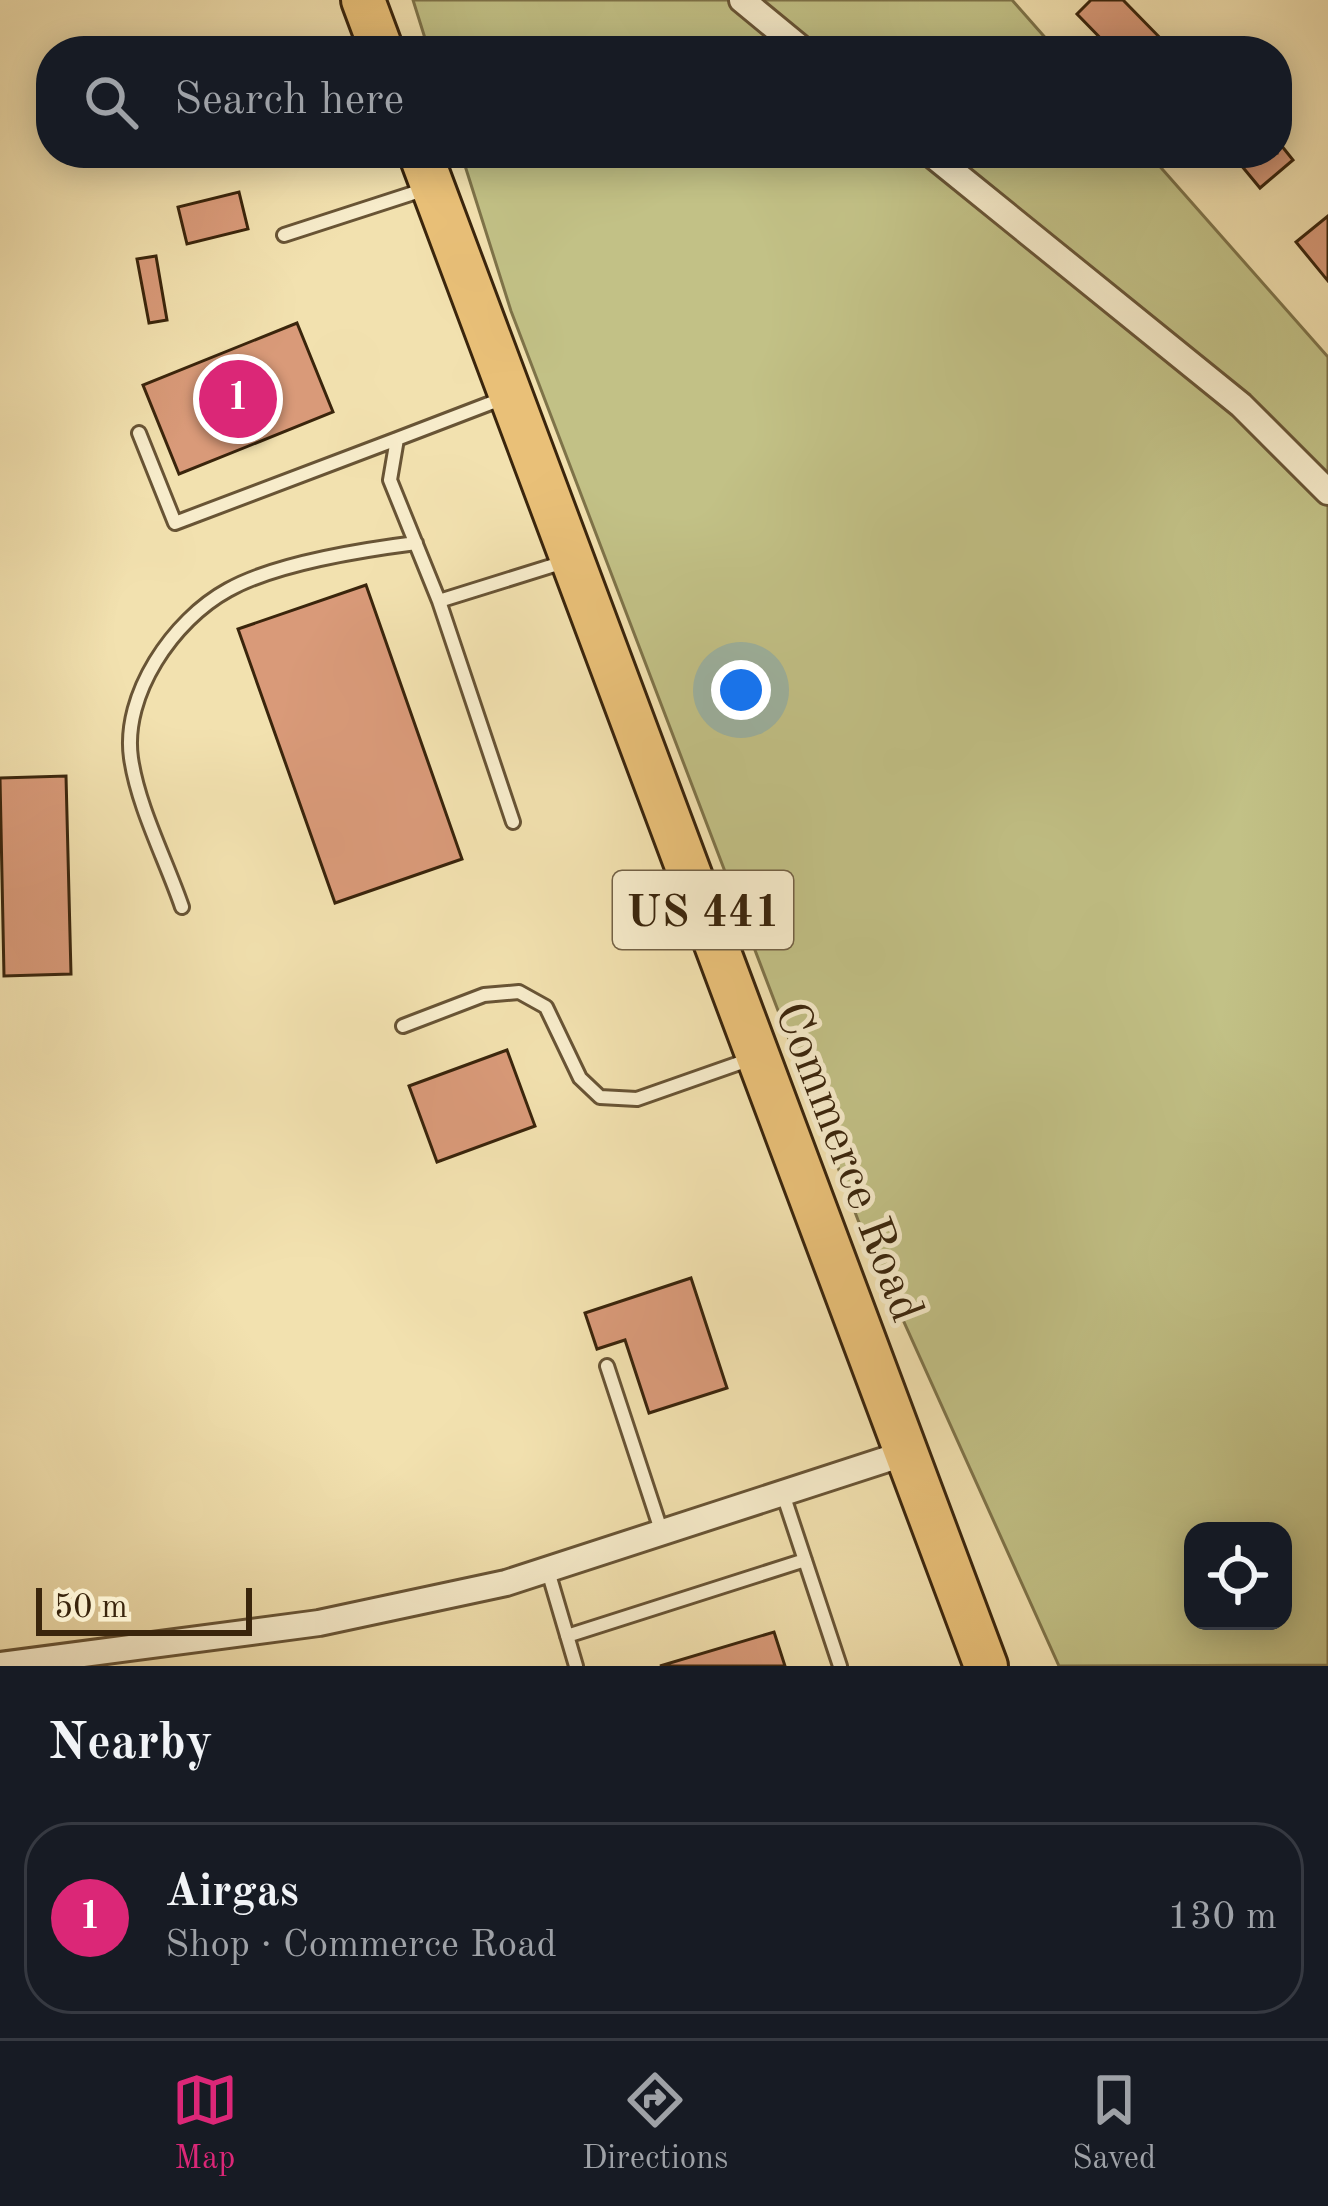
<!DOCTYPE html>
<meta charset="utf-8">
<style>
:root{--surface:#171b24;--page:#242831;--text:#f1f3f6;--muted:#9ea1a6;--line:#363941;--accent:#db2777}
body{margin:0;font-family:"Old Standard TT",serif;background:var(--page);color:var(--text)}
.controls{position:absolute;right:36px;bottom:36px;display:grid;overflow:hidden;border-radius:24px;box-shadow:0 6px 30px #0003}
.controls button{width:108px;height:108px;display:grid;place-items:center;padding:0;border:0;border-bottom:3px solid var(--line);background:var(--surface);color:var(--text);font:60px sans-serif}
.scale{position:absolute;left:36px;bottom:30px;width:216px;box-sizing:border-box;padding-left:12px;border:6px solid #3a250c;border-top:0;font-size:33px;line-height:42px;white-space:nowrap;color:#3a250c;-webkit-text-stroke:9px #f7eccb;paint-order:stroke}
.you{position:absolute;left:741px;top:690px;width:42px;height:42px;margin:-30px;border:9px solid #fff;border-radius:50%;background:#1a73e8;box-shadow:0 0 0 18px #1a73e833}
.badge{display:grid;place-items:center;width:78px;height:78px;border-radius:50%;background:var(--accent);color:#fff;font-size:39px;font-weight:700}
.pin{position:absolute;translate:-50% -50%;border:6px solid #fff;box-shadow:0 3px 12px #0006}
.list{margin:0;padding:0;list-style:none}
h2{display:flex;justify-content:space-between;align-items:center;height:156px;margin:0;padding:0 48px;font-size:51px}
h2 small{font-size:39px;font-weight:400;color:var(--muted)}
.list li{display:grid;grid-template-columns:78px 1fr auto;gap:36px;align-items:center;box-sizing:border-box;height:192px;margin:0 24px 24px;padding:0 24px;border:3px solid var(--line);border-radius:48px}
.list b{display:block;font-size:45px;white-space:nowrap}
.list p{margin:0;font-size:39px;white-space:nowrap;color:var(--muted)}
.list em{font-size:39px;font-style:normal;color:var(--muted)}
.icon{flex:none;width:66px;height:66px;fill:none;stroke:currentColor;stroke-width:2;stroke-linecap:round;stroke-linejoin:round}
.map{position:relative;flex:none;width:1328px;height:1666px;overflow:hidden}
.search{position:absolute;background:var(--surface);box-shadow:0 6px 30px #0003;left:36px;right:36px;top:36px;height:132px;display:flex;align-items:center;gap:30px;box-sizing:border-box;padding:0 42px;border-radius:48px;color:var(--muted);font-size:45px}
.sheet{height:372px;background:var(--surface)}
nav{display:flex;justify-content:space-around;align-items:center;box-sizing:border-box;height:168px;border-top:3px solid var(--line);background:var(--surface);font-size:33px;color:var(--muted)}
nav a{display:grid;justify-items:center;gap:6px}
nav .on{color:var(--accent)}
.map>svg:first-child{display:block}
.green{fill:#c2c186;stroke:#7e7349;stroke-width:3;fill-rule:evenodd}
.building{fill:#d99a79;stroke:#3a250c;stroke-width:3}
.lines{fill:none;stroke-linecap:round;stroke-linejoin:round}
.lane-casing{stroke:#685435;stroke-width:18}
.street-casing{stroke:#685435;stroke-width:30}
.highway-casing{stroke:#3a250c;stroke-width:48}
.lane{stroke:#f7eccb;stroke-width:12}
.street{stroke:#f7eccb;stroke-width:24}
.highway{stroke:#e9c078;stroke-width:42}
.labels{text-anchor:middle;stroke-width:10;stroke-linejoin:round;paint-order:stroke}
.shield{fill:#f7eccb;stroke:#736145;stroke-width:3}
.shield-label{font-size:45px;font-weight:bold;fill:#3a250c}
.street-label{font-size:48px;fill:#3a250c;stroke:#f7eccb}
</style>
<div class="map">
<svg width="1328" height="1666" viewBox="0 0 1328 1666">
<rect width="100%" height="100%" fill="#f2e1af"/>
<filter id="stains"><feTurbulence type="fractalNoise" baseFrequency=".00167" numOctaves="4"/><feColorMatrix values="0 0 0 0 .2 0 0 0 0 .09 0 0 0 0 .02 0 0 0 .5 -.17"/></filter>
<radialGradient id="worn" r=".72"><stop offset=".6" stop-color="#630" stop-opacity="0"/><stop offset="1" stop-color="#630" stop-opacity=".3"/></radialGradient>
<!-- green -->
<path class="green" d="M413,0h599l45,51h-628z
M461,153h687l180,204v1308l-269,1 -201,-446 -347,-909zM1193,1531h90v90h-90z"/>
<!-- building -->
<path class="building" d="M1091,0h32l48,49 -58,2 -36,-37z
M1277,140l16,20 -33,28 -29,-35h46z
M239,192l9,37 -61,15 -9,-37z
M1328,216v65l-32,-39z
M156,256l11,64 -18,3 -12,-64z
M297,323l36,89 -154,62 -36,-89z
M366,585l96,274 -127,44 -97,-274z
M66,776l5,198 -67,2 -4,-198z
M507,1050l28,76 -98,36 -28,-76z
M691,1278l36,110 -78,25 -24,-73 -28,9 -12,-36z
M774,1632l11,34h-125z"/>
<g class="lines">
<defs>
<path id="lane" d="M284,235l142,-46
M504,398l-107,41 -7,41 49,121 125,-39
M139,433l36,90 222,-84
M439,601l74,221
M182,907c-16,-47 -44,-100 -51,-149 -9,-63 42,-138 97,-168 48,-27 133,-40 188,-47
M403,1026l81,-31 35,-3 27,15 34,71 20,19 37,2 114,-40
M607,1366l55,167
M783,1494l57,172
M548,1571l28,95
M567,1636l238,-76"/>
<path id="street" d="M742,0l62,51
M930,153l311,252 87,87
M0,1665l319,-42 187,-40 400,-130"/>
<path id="highway" d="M363,0l19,51
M420,153l566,1513"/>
</defs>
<!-- lane casing -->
<use href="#lane" class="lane-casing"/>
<!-- street casing -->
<use href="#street" class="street-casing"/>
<!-- highway casing -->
<use href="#highway" class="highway-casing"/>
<!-- lane -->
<use href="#lane" class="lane"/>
<!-- street -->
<use href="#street" class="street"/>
<!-- highway -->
<use href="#highway" class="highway"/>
</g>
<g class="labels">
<!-- shield labels -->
<rect class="shield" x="613" y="871" width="180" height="78" rx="9"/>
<g class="shield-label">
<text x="703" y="926">US 441</text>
</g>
<!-- street labels -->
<g class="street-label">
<text transform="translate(851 1161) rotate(69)" y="17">Commerce Road</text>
</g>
</g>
<rect width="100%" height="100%" filter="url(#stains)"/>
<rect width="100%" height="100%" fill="url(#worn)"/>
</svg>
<div class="controls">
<button><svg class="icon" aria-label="locate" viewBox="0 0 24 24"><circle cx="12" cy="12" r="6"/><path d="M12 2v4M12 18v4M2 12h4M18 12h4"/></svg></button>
</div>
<div class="scale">50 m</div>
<div class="you"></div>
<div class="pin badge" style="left:238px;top:399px">1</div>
<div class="search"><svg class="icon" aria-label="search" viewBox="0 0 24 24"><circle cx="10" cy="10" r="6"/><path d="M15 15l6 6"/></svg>Search here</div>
</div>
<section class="sheet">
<h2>Nearby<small></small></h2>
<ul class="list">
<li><span class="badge">1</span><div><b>Airgas</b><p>Shop · Commerce Road</p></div><em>130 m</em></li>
</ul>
</section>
<nav>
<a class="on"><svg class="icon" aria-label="map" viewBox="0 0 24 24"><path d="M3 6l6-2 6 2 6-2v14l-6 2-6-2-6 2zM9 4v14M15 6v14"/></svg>Map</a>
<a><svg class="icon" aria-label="directions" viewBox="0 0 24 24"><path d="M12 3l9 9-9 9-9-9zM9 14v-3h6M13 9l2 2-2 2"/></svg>Directions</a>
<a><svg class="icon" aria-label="saved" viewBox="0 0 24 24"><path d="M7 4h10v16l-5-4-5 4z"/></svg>Saved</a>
</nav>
